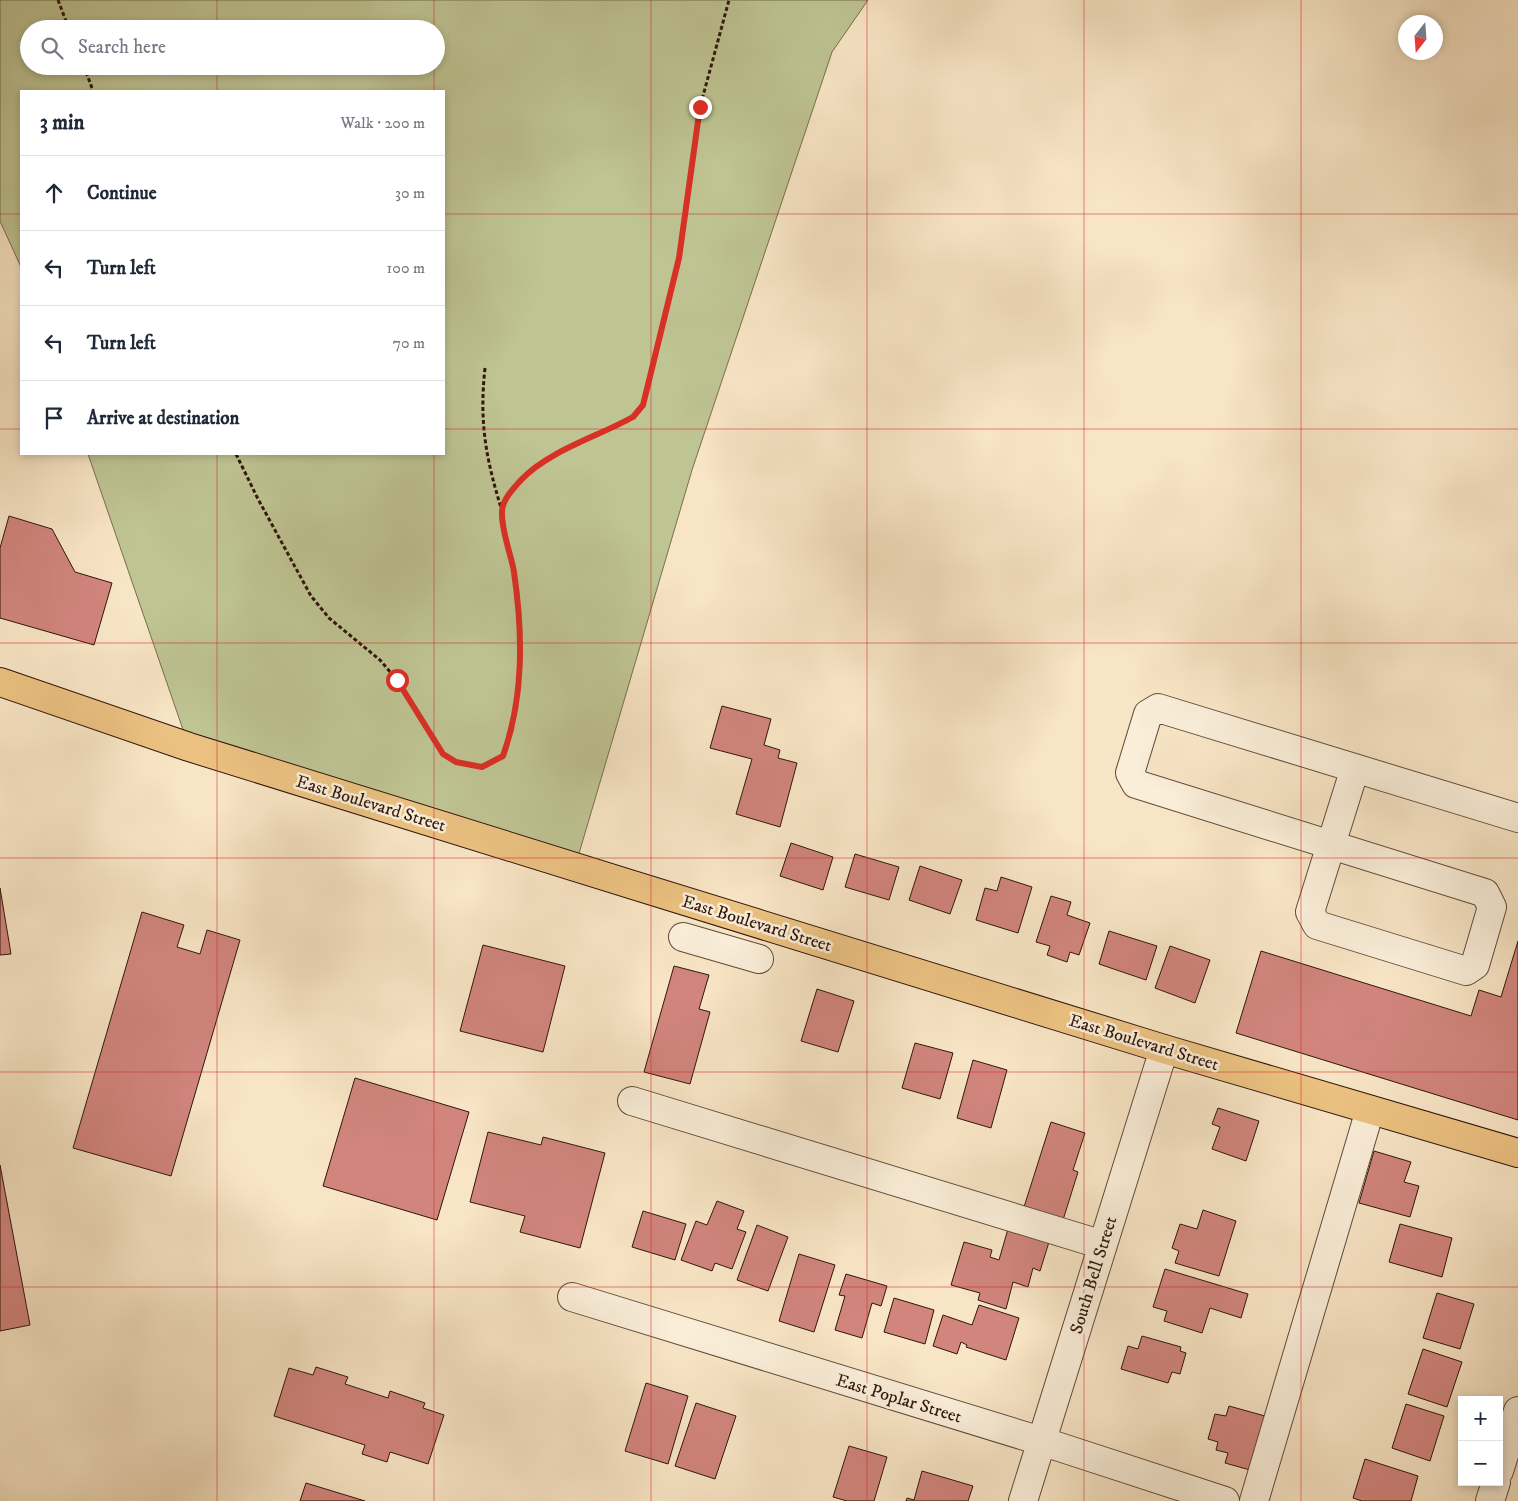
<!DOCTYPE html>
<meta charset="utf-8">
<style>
:root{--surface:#fff;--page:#f6f6f7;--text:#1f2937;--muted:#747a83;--line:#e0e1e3}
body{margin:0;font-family:"IM FELL DW Pica",serif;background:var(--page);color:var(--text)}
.controls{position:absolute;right:15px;bottom:15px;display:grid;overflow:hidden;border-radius:0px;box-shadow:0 2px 8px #0003}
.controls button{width:45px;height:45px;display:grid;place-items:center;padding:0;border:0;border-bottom:1px solid var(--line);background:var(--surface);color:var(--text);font:25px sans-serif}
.compass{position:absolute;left:1398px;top:15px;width:45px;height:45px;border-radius:50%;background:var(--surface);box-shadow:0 2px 8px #0003;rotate:197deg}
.stop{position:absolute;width:15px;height:15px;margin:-11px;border:4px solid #d93025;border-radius:50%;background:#fff}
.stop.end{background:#d93025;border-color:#fff;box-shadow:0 1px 5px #0008}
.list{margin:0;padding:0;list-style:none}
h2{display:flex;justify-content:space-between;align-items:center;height:65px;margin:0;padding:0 20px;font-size:21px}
h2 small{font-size:16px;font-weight:400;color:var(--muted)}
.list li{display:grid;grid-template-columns:32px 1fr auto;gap:15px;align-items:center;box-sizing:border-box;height:75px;padding:0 20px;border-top:1px solid var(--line)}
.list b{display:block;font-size:19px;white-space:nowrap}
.list em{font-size:16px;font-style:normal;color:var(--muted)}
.icon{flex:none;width:28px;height:28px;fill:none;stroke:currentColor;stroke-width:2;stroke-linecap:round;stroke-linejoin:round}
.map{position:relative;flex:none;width:1518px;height:1501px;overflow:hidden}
.search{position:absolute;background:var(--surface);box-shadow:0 2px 8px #0003;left:20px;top:20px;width:425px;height:55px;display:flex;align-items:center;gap:12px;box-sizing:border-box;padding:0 18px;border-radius:28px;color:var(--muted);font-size:19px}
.panel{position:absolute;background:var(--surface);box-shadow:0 2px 8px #0003;left:20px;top:90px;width:425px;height:365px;border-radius:0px}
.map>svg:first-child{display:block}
.green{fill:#bfc493;stroke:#776d50;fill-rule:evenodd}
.building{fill:#d1857d;stroke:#2f160c}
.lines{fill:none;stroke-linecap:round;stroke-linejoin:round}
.minor-casing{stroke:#614a3a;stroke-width:30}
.major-casing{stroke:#2f160c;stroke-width:30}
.path{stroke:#2f160c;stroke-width:3;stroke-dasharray:4 2.5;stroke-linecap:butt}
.minor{stroke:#faeed9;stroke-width:28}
.major{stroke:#ecc282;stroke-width:28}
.route{stroke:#d93025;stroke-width:6}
.grid{fill:none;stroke:#d62828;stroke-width:1;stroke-opacity:0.55}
.labels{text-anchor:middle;stroke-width:5;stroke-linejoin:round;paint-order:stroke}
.street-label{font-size:18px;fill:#2f160c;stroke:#faeed9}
</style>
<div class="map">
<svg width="1518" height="1501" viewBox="0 0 1518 1501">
<rect width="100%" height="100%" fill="#f8e5c5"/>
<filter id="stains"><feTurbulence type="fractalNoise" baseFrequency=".004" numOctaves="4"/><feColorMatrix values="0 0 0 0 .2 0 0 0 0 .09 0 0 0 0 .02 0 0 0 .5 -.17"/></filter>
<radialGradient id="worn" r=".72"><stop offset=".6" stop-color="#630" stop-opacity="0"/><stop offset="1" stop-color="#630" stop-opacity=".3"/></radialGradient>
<!-- green -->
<path class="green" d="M0,0h868l-36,52 -140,418 -117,397 -386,-120 -101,-293h356v-363h-423v176l-21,-46zM29,29h407v37h-407z"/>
<!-- building -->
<path class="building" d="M9,516l43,13 23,43 37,11 -18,62 -94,-27v-70z
M722,706l49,13 -7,26 16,5 -2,8 19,5 -17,64 -44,-13 16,-55 -42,-11z
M791,843l42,14 -10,33 -43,-14z
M855,854l44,13 -10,33 -44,-13z
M920,866l42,14 -12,34 -41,-14z
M1001,877l31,10 -14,46 -42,-13 9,-32 12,3z
M0,888l11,66 -11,1z
M1051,896l20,6 -4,13 23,8 -11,32 -9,-3 -3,10 -20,-7 3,-9 -14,-4z
M142,912l42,13 -7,22 23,7 7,-24 33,10 -69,236 -98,-28z
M1109,931l48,15 -11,34 -47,-16z
M1518,941v179l-282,-87 25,-82 210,65 8,-26 22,7z
M483,945l82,21 -22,86 -83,-21z
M1170,946l40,14 -15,43 -40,-15z
M674,966l35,9 -10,34 11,3 -20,72 -46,-12z
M817,989l37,12 -16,51 -37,-11z
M915,1043l38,10 -13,46 -38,-11z
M973,1060l34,10 -16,58 -34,-10z
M355,1078l114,34 -32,108 -114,-34z
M1218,1108l41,13 -13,40 -34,-12 8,-22 -8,-3z
M1051,1122l34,11 -12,37 5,2 -15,48 -39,-13z
M488,1132l53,13 2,-8 62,16 -25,95 -60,-16 5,-16 -55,-14z
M1374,1151l37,11 -7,20 15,4 -9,31 -51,-14z
M0,1165l30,160 -30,6z
M717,1201l27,10 -7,18 9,3 -14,37 -17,-6 -3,8 -31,-11 15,-39 11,4z
M1203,1210l33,11 -17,55 -44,-13 4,-12 -7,-3 8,-24 17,5z
M643,1211l43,13 -11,36 -43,-13z
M1400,1224l52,14 -10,39 -53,-15z
M757,1225l31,12 -20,54 -31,-11z
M1008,1229l41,13 -9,29 -7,-3 -5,19 -15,-5 -7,27 -28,-9 2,-7 -29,-8 13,-43 28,8 -2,7 9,3z
M799,1254l36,11 -21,67 -35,-11z
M1165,1269l83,25 -7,24 -31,-10 -8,25 -38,-12 3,-10 -14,-4z
M846,1274l41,12 -6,20 -9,-3 -10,35 -27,-8 10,-34 -6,-1z
M1437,1293l37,11 -14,45 -37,-11z
M894,1298l40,12 -9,34 -41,-12z
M979,1305l40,13 -13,42 -40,-13 1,-2 -6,-3 -4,12 -24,-8 10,-31 29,10z
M1142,1336l39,11 -1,4 6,2 -6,21 -8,-2 -4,11 -47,-14 7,-23 10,3z
M1423,1349l39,13 -15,45 -39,-13z
M316,1367l32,10 -3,7 43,14 2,-7 35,12 -2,5 21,7 -16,49 -38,-12 -3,10 -25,-8 3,-9 -91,-29 15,-48 24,7z
M646,1383l42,13 -20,68 -43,-13z
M696,1403l40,13 -21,63 -40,-13z
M1406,1404l38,12 -14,45 -38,-13z
M1229,1406l36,10 -15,54 -25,-7 3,-10 -12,-3 2,-8 -10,-3 7,-25 11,2z
M849,1446l38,11 -13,44h-27l-14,-4z
M1365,1459l53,17 -7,25h-49l-9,-3z
M922,1471l51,15 -5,15h-62l1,-3 7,2z
M306,1483l59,18h-65z"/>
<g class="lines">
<defs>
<path id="minor" d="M1355,768l-45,144 7,13 149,46 9,-6 17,-58 -7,-14 -349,-109 -6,-11 18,-59 10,-6 360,110
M683,937l76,22
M632,1101l471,144
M572,1297l469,144 184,60
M1499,1471l19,-60
M1023,1501l141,-452
M1254,1501l116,-391
M1490,1501l6,-19"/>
<path id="major" d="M0,682l189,65 444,138 531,164 354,104"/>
</defs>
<!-- minor casing -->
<use href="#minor" class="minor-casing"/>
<!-- major casing -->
<use href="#major" class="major-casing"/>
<!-- path -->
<path class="path" d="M58,0l11,29
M84,66l9,25
M485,368c-6,55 1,91 17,143
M236,454l22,45 53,97 18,22 51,42 17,20 46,74 13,8 26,5 21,-11c21,-59 19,-122 11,-184 -3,-18 -13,-42 -12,-60 0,-12 11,-23 19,-32 27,-29 78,-44 112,-63l10,-12 36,-147 21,-151 29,-107"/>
<!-- minor -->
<use href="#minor" class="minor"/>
<!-- major -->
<use href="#major" class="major"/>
</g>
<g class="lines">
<!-- route -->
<path class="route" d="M397,680l46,74 13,8 26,5 21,-11c21,-59 20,-122 11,-184 -3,-18 -13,-42 -12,-60 0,-12 11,-23 19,-32 27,-29 78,-44 112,-63l10,-12 36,-147 21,-151"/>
</g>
<!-- grid -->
<path class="grid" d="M217,0v29M434,0v29M651,0v1501M867,0v1501M1084,0v1501M1301,0v1501M217,66v25M434,66v25M0,214h21M444,214h1074M0,429h21M444,429h1074M217,454v1047M434,454v1047M0,643h1518M0,858h1518M0,1072h1518M0,1287h1518"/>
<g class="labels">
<!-- street labels -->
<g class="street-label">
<text transform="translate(371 803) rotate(17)" y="6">East Boulevard Street</text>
<text transform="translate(757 923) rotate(17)" y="6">East Boulevard Street</text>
<text transform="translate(1144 1042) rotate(17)" y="6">East Boulevard Street</text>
<text transform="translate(1093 1275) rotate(-73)" y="6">South Bell Street</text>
<text transform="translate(899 1398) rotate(17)" y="6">East Poplar Street</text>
</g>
</g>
<rect width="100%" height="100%" filter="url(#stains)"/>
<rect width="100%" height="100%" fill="url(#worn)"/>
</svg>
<div class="controls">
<button>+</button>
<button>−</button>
</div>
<svg class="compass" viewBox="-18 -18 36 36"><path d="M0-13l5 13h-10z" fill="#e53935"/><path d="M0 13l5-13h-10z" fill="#747a83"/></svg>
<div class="stop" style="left:397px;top:680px"></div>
<div class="stop end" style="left:700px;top:107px"></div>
<div class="search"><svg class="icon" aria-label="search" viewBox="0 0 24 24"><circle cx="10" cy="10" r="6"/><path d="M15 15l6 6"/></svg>Search here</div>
<section class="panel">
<h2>3 min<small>Walk · 200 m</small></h2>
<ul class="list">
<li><svg class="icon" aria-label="ahead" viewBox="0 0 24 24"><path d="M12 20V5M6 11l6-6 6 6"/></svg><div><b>Continue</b></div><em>30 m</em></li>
<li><svg class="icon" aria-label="left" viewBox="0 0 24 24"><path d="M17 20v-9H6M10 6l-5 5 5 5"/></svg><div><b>Turn left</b></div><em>100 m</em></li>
<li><svg class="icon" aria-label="left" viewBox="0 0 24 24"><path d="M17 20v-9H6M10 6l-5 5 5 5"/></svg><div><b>Turn left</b></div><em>70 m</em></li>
<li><svg class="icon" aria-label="arrive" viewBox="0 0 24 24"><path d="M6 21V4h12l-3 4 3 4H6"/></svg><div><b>Arrive at destination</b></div></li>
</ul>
</section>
</div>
